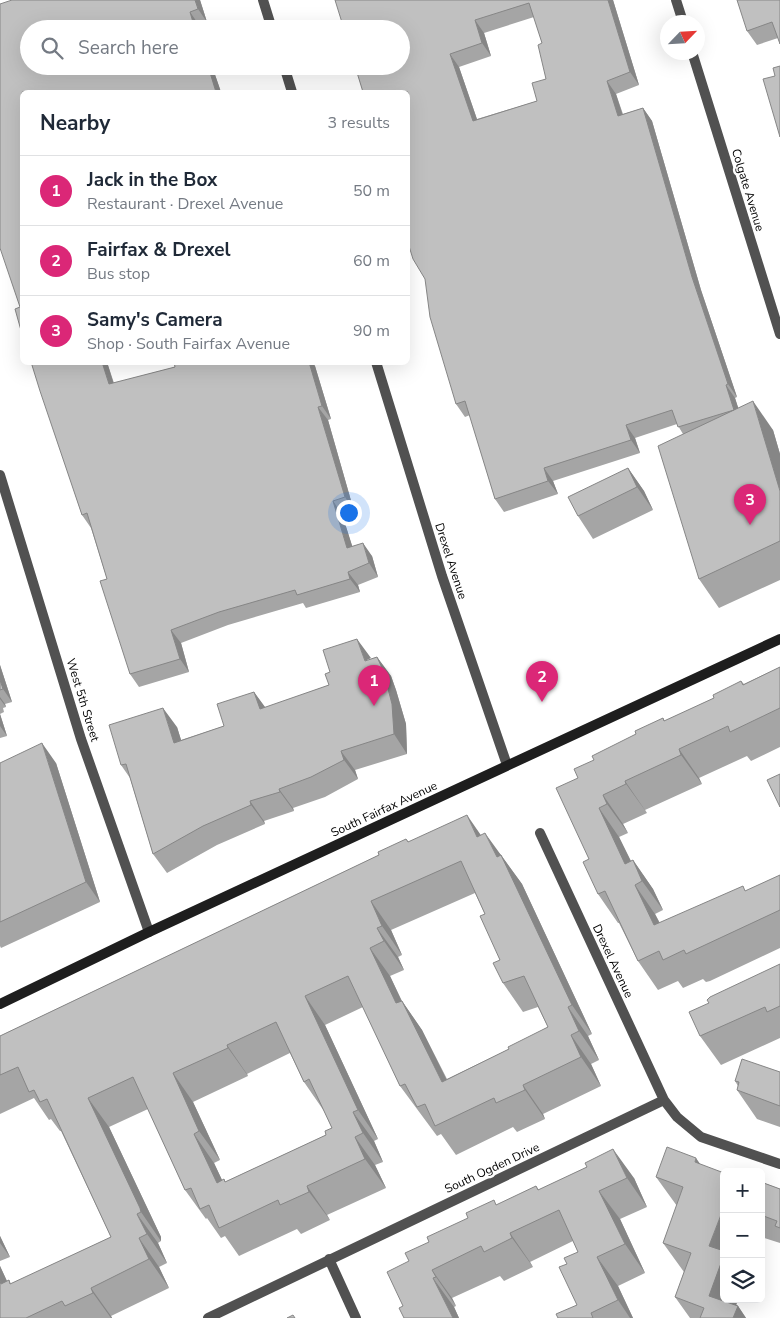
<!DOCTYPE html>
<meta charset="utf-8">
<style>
:root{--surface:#fff;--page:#f6f6f7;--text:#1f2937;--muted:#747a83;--line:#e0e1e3;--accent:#db2777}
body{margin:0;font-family:"Nunito Sans",sans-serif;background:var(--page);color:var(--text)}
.controls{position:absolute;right:15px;bottom:15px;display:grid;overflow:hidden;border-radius:8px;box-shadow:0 5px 20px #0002}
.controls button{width:45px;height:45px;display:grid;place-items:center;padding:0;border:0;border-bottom:1px solid var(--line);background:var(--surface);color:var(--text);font:25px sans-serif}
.compass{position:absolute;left:660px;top:15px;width:45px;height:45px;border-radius:50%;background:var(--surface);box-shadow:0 5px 20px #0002;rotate:65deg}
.you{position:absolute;left:348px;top:512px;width:18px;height:18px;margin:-12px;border:4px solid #fff;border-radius:50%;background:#1a73e8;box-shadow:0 0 0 8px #1a73e833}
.badge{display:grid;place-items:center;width:32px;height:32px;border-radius:50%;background:var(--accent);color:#fff;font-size:16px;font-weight:700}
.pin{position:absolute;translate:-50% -41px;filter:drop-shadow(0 1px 2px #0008)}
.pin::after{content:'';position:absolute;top:26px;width:18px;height:15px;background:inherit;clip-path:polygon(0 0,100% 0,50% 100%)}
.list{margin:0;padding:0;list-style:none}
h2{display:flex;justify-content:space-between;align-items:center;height:65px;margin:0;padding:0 20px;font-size:21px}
h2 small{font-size:16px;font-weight:400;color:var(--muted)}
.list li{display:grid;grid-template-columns:32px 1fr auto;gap:15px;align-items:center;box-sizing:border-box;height:70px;padding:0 20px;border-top:1px solid var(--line)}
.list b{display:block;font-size:19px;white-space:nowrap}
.list p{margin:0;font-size:16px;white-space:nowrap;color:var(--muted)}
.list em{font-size:16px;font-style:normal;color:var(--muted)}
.icon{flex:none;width:28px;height:28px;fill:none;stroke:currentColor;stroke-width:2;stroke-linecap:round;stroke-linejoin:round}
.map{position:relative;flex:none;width:780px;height:1318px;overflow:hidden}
.search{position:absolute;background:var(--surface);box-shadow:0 5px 20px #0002;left:20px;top:20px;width:390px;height:55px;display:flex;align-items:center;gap:12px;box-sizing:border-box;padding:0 18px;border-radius:28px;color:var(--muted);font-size:19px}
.panel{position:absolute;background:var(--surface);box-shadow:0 5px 20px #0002;left:20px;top:90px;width:390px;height:275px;border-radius:8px}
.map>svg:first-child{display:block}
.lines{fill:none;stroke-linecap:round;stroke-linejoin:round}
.street{stroke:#515151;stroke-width:10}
.secondary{stroke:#1e1e1e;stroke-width:10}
.wall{fill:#a5a5a5;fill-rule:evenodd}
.shaded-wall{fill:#868686}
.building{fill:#c0c0c0;stroke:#868686;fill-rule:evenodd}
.labels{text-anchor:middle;stroke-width:5;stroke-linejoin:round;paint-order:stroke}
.street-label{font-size:12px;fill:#000;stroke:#fff}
</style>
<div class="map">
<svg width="780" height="1318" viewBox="0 0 780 1318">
<rect width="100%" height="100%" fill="#fff"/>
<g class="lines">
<!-- street -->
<path class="street" d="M263,0l9,29
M676,0l7,22
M692,52l88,282
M284,66l8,26
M376,362l66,214 65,189
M0,475l81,264 68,193
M540,833l124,267 13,17 24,20 79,27
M329,1259l27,59
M208,1318l456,-218"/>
<!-- secondary -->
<path class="secondary" d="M0,1004l149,-72 631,-293"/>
</g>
<!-- wall -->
<path class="wall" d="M12,0h188l7,22 -8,3 1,4h-171v37h183l9,26h-199l-2,215z
M335,0h278l26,85 -23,9 7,20 20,-6 9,13 49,169 36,107 -2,1 3,10 35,22 7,24v126l-61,28 -20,-29 -16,-145 -6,-10 -42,14 5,15 -87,28 5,13 -54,18 -9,-13 -25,-84 -5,2 -9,-13 -48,-312zM534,17l8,26 4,36 -9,22 -60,18 -18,-52 32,-11 -7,-23z
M780,0l-2,38 -21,7 -10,-14z
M31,362h76l7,21 61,-16 -1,-5h138l3,4 16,53 -3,1 26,91 -12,3 10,32 20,10 6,21 -20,8 2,7 -54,16 -3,-5 -75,22 -47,18 8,29 -50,15 -9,-13 -23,-95 -16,-51 -9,-13z
M628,468l16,23 9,19 -60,29 -15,-23z
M377,657l14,19 5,14 10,34 1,30 -52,16 3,9 -33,18 -32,11 1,3 -30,10 1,3 -48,21 -50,28 -14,-19 -23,-76 -9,-13 56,-38 4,13 43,-14 30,-34 11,16 64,-23 42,-26z
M0,665l12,37 -7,2 1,3 -3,1 1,4 -4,2z
M780,667v80l-29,14 -4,-5 -48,22 3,6 -57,26 2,3 -24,11 5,9 -9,4 12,24 2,-1 20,29 10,21 -8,4 5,9 86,-32 34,-16v73l-70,33 -4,1 -3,-3 -20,9 -5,-7 -20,9 -20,-29 -19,-38h-1l-20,-29 -9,-35 -11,-81 16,-18 69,-42 2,3 49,-23 27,-17 3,3z
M0,714l7,22 -7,2z
M0,763h56l44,139 -99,46 -1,-2z
M481,835l20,20 21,29 70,150 -4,2 11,24 -8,4 10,22 -58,28 2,5 -28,13 -4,-5 -57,28 -15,-21 -4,2 -37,-50 -37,-79 -38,18 53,114 -4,2 9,21 -8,3 11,23 -59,27 3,5 -29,14 -4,-5 -58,27 -14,-20 -4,2 -14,-20 -1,1 -21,-29 -37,-81 -39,18 52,110v4l-3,2 9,20 -8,4 10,21 -58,28 1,2h-112v-52l7,15 2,-1 2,4 100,-47 -50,-106h-1l-9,-12 -2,1 -15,-22 -34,16v-78l379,-181 27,-16 3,3zM475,893l10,21 15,46 3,23 20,29 15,-5 10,20 -39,22 -62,30 -25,-49 -20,-29 -12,-25 14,-6 -6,-13 4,-2 -11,-25zM290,1053l14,29 20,29 8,17 -6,7 -101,47 -1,-3 -2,1 -8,-17 6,-3 -27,-58 55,-26 -1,-2z
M780,964v74l-59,27 -21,-29 9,-33z
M780,1072v55l-23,-8 -20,-29 1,-4 -3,-5z
M700,1164l24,135h14l-2,7h2l8,12h-56l-15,-21 9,-25 -21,-29 14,-37 -21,-29z
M587,1167l47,11 13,29 -27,12 25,54 -27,13 15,32h-75l19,-13 -10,-41 11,-12 -5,-11 -43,21 3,5 -29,14 -4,-5 -48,22 4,8 -2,1 5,11h-55l-1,-12 6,-45 20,-19 107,-56 3,4z
M761,1182l19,7v54l-19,-6z
M0,1236l10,21 -10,4z"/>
<!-- shaded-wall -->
<path class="shaded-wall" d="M195,0h5l7,22 -9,-13z
M608,0h5l26,85 -9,-13z
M190,12l9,13 1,4h-5z
M475,20l9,13 7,23 -9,-13z
M450,54l9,13 23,67 -9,-13z
M208,66h4l9,26h-5z
M607,81l9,13 11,35 -9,-13z
M643,108l9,13 49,169 36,107 -9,-13 -36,-107z
M102,362h5l11,36 -9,-14z
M309,362h3l3,4 16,53 -9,-13z
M726,385l9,13 8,24 -9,-12z
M753,401l20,29 7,24v37z
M318,407l10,13 26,91 -9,-14z
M626,425l9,13 5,15 -9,-13z
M544,468l9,13 5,13 -10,-13z
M628,468l16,23 9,19 -16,-23z
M333,501l9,13 15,47 -10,-13z
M363,543l9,13 6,21 -9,-14z
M348,572l10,13 2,7 -10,-13z
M171,630l10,13 8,29 -9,-13z
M357,639l14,19 -6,3z
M377,657l14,19 5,14 10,34 1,30 -13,-20z
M0,665l12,37 -9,-13 -3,-9z
M254,692l14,19 -8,-2z
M0,697l5,7 1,3 -6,-8z
M163,708l14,19 11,35 -14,-19z
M0,714l7,22 -7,-10z
M42,743l14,20 44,139 -14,-20z
M679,749l20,29 3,6 -21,-29z
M341,751l14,19 3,9 -14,-19z
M625,781l20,29 2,3 -21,-29z
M279,789l14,19 1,3 -14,-19z
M603,795l20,29 5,9 -21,-29z
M250,801l14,20 1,3 -14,-19z
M599,808l20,29 22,45 -16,-18z
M467,815l20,29 -10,-7z
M485,833l37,51 70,150 -20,-29 -75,-148z
M633,860l20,29 10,21 -21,-29z
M635,885l20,29 20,40 -21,-29z
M371,901l20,29 11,25 -20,-29z
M377,928l21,29 6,13 -20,-29z
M370,948l20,28 26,56 -20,-29z
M305,996l20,29 53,114 -20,-29z
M402,1001l20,29 40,81 -20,-29z
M568,1007l20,29 11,24 -20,-29z
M571,1035l20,29 10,22 -20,-29z
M227,1045l20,29 1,2 -20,-28z
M173,1073l20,29 27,58 -21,-29z
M523,1085l20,29 2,5 -20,-29z
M88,1098l21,29 52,110v4l-20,-29z
M353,1112l21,29 9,21 -20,-29z
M194,1134l20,29 23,49 -20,-29z
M355,1137l20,28 11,23 -21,-29z
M613,1149l21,29 13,29 -20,-29z
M696,1158l20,29 -21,-25z
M307,1186l20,29 3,5 -21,-28z
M599,1191l21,28 25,54 -20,-29z
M724,1207v92h14l-6,19 -23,-22v-50z
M137,1214l21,29 9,20 -20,-29z
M510,1233l20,29 3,5 -21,-29z
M0,1236l10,21 -10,-14z
M139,1238l20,29 10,21 -20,-29z
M597,1257l21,29 15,32h-3l-12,-18z
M0,1266l21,46 -21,-31z
M432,1270l20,28 4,8 -20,-29z
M433,1278l21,29 5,11h-6z
M91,1288l20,28 1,2h-1l-18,-25z
M738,1306l8,12h-13z"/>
<!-- building -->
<path class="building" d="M12,0h183l3,9 -8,3 5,17h-166v37h179l8,26h-194v242l-7,-25 5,-2 -20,-59v-244z
M335,0h273l22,72 -23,9 11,35 25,-8 49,169 36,107 -2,1 8,25 -56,17 -6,-17 -46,15 5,15 -87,28 4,13 -53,18 -30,-98 -9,3 -26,-87 -5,-38 -12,-20 -5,-16v-151h-45l-8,-26h46v-37h-57zM529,3l13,40 -4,2 8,34 -14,4 5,18 -64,20 -23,-67 32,-11 -7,-23z
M737,0h43v44l-8,-22 -25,9z
M780,66v71l-17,-58 12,-3 -2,-8z
M31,362h71l7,22 66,-17 -1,-5h135l13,44 -4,1 27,90 -12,4 14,47 16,-5 6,20 -21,9 2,7 -53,16 -2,-5 -76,22 -48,18 9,29 -50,15 -30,-93 7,-2 -20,-66 -5,2 -42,-124z
M753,401l27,90v50l-81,38 -41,-133z
M628,468l9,19 -59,29 -10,-19z
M357,639l8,22 12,-4 6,13 9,34 2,30 -53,17 3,9 -33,17 -32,12 1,3 -30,9 1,4 -48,21 -50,28 -27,-90 -5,1 -12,-40 54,-17 11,35 50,-17 -7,-22 37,-12 6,17 69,-24 -4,-11 5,-2 -7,-22z
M780,667v41l-50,24 -2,-6 -49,23 2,6 -56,26 1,3 -23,11 4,9 -8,4 26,56 8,-4 9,21 -7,4 19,40 89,-39 2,5 35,-16v35l-90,42 -4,2 -2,-4 -21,10 -4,-9 -21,10 -33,-70 -7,3 -15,-32 6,-3 -33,-71 22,-10 -4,-9 20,-9 -2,-4 44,-22 -1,-3 28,-13 1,3 50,-23 -1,-3 28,-14 2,4z
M0,680l3,9 -3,1z
M42,743l44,139 -86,40v-159z
M780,774v33l-13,-27z
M467,815l10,22 8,-4 12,24 4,-2 71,150 -4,2 11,24 -8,4 10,22 -58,28 2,5 -29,13 -2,-5 -59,28 -10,-22 -8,3 -12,-23 -5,2 -52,-110 -43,20 53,114 -5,2 10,21 -8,4 10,22 -58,27 2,6 -29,13 -2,-5 -59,28 -10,-23 -9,4 -9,-21 -6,2 -52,-113 -45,21 52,110 1,4 -4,2 10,20 -8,4 10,21 -58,29 2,5 -28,13 -3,-5 -36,17h-26v-37l1,3 8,-4 1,4 101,-47 -64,-138 -7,3 -6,-12 -5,2 -11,-25 -18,8v-39l379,-181 -1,-3 28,-13 2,3zM461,861l24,53 -5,2 20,44 -7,3 10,20 21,-7 24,51 -40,20 1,2 -67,33 -40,-81 -6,2 -26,-55 14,-7 -7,-13 5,-2 -11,-25zM276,1022l28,60 5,-3 23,49 -7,3 1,4 -101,47 -1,-3 -7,4 -23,-49 5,-3 -26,-58 55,-25 -1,-3z
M780,964v42l-13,6 -2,-5 -65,29 -11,-24 20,-9 -2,-3 3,-3z
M742,1059l38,13v34l-43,-16 2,-8 -4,-1z
M667,1147l29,11 -1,4 29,11v34l-15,39 15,5v4l-15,41 29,10 -5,12h-33l4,-10 -29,-11 16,-44 -28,-10 20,-56 -27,-10z
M613,1149l14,29 -28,13 26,53 -28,13 21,43 -27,13 2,5h-35l-2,-4 21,-9 -18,-38 8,-3 -3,-6 14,-6 -19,-42 -49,23 2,5 -28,14 -3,-6 -49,24 4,7 -3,1 20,40h-49l-5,-10 4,-2 -16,-34 22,-11 -4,-8 24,-11 -2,-5 41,-19 -2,-5 28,-13 2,5 40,-19 2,4 49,-23 -2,-4z
M761,1182l19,7v39l-5,-2 2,-5 -16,-6z
M293,1315l2,3h-8z"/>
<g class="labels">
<!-- street labels -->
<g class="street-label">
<text transform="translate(748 190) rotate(73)" y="4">Colgate Avenue</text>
<text transform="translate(451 561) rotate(72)" y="4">Drexel Avenue</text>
<text transform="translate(83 700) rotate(73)" y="4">West 5th Street</text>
<text transform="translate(384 809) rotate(-25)" y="4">South Fairfax Avenue</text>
<text transform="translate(613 961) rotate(65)" y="4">Drexel Avenue</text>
<text transform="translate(492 1168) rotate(-25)" y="4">South Ogden Drive</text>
</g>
</g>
</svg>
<div class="controls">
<button>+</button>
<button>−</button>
<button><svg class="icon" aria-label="layers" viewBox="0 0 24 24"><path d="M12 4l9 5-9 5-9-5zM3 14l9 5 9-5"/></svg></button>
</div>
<svg class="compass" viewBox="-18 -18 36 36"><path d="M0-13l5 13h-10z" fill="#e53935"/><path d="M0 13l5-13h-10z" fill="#747a83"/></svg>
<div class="you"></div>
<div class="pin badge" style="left:374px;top:706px">1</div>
<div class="pin badge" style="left:542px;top:702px">2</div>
<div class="pin badge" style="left:750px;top:525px">3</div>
<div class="search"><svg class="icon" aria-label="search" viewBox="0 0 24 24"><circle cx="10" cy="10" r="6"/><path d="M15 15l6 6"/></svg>Search here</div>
<section class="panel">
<h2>Nearby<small>3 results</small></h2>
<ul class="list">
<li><span class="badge">1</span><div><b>Jack in the Box</b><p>Restaurant · Drexel Avenue</p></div><em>50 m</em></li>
<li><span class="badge">2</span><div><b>Fairfax &amp; Drexel</b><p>Bus stop</p></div><em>60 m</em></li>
<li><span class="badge">3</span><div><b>Samy's Camera</b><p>Shop · South Fairfax Avenue</p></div><em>90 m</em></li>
</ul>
</section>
</div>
